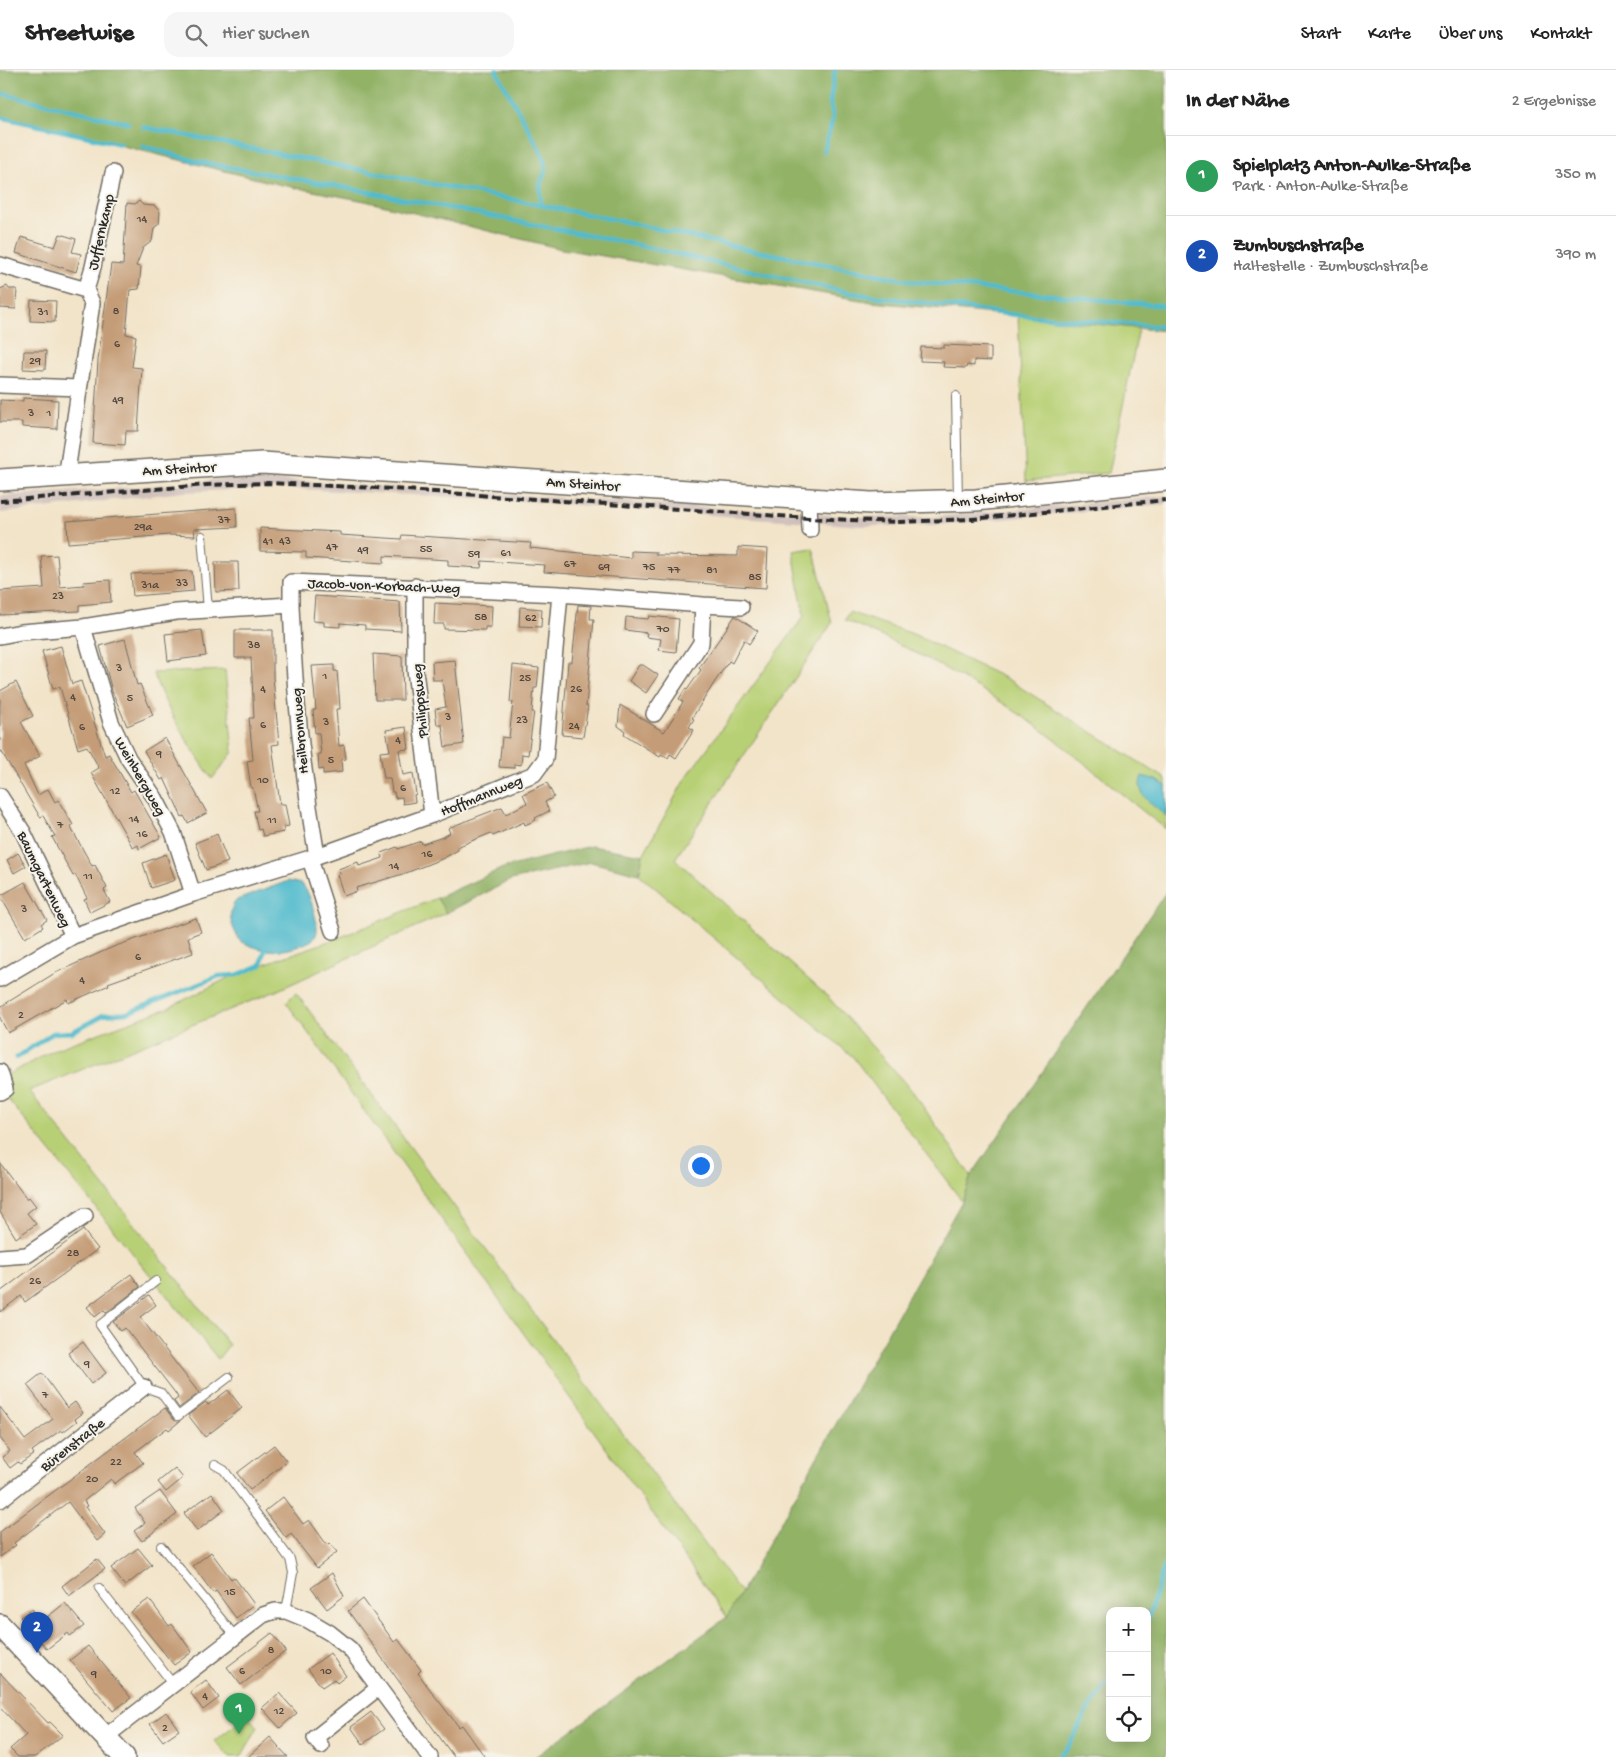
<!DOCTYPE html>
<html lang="de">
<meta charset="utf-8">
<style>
:root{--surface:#fff;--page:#f6f6f6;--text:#222;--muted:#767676;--line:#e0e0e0;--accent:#db2777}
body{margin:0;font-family:"Gochi Hand",sans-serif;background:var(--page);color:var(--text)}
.controls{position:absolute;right:15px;bottom:15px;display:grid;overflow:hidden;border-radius:10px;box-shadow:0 2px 12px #0003}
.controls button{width:45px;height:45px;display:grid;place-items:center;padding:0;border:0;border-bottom:1px solid var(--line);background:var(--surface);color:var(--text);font:25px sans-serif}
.you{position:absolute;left:700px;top:1095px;width:18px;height:18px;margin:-12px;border:4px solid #fff;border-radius:50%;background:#1a73e8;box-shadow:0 0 0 8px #1a73e833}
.badge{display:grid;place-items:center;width:32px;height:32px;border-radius:50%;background:var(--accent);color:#fff;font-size:16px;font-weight:700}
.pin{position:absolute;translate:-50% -41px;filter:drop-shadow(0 1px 2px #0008)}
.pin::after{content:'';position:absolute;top:26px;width:18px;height:15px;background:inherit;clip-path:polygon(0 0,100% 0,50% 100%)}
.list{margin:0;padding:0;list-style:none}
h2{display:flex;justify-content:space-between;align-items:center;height:65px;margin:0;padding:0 20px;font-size:21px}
h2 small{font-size:16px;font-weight:400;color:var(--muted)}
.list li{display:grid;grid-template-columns:32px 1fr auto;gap:15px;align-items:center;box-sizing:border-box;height:80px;padding:0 20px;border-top:1px solid var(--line)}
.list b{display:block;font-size:19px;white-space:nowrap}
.list p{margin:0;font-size:16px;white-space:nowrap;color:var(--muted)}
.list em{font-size:16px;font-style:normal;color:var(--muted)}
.icon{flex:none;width:28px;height:28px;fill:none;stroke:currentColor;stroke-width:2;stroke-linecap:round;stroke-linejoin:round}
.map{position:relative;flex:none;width:1166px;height:1687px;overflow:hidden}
header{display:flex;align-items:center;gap:30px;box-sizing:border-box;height:70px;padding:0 25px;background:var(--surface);border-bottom:1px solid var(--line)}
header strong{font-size:24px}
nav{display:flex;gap:28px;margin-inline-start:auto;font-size:18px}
.search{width:350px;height:45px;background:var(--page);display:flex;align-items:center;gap:12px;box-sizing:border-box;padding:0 18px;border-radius:15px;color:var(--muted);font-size:19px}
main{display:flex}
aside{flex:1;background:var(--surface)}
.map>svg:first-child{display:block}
.industrial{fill:#cfc0bb}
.green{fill:#b8d075;stroke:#727e50}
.forest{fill:#92b266;stroke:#5e6e48;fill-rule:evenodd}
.water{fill:#51bbcd;stroke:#3e737c}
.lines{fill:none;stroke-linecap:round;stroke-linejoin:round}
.stream{stroke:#51bbcd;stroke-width:4.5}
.building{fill:#c49c77}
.lane-casing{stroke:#716c62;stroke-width:10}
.street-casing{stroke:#716c62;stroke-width:18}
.secondary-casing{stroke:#716c62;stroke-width:24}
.lane{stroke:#fff;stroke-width:8}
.street{stroke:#fff;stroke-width:15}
.secondary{stroke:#fff;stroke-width:21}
.rail{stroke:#2b2b2b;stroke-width:4;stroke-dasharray:8 4;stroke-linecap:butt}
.labels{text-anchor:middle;stroke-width:4;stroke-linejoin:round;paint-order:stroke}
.number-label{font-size:12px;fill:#51473e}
.street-label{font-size:15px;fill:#2b2b2b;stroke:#f7f3e8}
</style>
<header>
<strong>Streetwise</strong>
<div class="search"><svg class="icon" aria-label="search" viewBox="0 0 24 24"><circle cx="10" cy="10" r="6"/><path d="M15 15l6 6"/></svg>Hier suchen</div>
<nav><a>Start</a><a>Karte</a><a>Über uns</a><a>Kontakt</a></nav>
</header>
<main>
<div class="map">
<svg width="1166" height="1687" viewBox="0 0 1166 1687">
<rect width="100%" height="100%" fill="#f7f3e8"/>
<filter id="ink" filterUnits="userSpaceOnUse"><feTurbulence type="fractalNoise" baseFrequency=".02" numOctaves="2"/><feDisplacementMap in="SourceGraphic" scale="10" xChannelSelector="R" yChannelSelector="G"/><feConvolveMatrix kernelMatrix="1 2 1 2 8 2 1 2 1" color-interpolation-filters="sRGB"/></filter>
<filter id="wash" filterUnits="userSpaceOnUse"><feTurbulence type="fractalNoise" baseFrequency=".0096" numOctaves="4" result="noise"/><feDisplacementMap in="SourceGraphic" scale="20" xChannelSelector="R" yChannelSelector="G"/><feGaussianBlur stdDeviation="1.12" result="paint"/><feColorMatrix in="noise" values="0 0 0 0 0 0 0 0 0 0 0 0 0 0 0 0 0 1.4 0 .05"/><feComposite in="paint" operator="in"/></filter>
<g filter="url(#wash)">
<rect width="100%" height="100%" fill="#f2e4c9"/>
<!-- industrial -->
<path class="industrial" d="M234,407l625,40h73l234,-21v8l-232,21 -70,1 -355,-26 -230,-12 -96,4 -183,21v-17l180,-12z"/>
<!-- green -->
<path class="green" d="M1018,246l121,12 -30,145 -83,8z
M813,478l19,75 -157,236 153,138 85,95 58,84 -9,25 -109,-144 -214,-183 4,-19 42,-76 119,-163 -11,-65z
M849,542l64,22 94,45 159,100v50c-44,-33 -86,-72 -131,-104 -61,-43 -122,-76 -190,-105z
M225,600l8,82 -21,27c-23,-35 -45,-67 -59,-106z
M437,828l9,15 -170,78 -247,100 200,254 -11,14 -211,-261 -4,-21 53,-28 112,-41 70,-35 100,-35z
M296,923l446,601 -15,23 -441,-615z
M247,1646l11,11 -17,30h-11l-16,-16z"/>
<!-- forest -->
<path class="forest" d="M0,0h1166v261l-294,-29 -310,-53 -197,-48 -83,-16 -282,-69z
M591,776l52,9 -4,19 -48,-12 -80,18 -65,33 -9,-15 66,-30z
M1166,822v865h-631l192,-140 235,-416 9,-25zM1110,1541h37v127h-37z"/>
<!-- water -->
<path class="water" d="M1142,706l15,4 9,6v30c-12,-10 -32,-22 -24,-40z
M288,811l13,3c7,6 10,16 12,24 2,7 6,21 3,27 -2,5 -8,7 -12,9 -22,10 -43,8 -64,-3 -8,-14 -15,-28 -3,-41z"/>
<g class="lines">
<!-- stream -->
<path class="stream" d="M496,0l46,84 4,15 -6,16 1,20
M0,23l128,30
M0,47l121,27
M143,57l493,97 110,25 170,33 250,24
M143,76l56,16 149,26 280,55 222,50 167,22 149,12
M824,81l9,-33 -3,-16 5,-32
M16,988l37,-25 19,-1 31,-17 24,-2 92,-37 18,-1 24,-10 4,-15
M1147,1551l19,-60
M1058,1687l9,-8 19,-36 24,-35"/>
</g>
<g id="blocks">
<!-- building -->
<path class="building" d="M139,131l4,4 12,1 5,6 -1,12 -5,4 -2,13 -9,7 -7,18 5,1 -2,22 -9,1 -4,44 10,2 -4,31 10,1 -4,63h-12l-1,14 -32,-2 5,-83 13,-96 12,1 4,-62 8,1z
M60,164l16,5 -4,13 9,2 -5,18 -60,-19 5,-16 34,10z
M7,216l2,3h8l-1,20 -16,-1v-19z
M31,230l25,1 -1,21 -25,-1z
M944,275l47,2v14l-17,-1v6l-7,-1 -1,3 -23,-1 1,-5 -24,-1 1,-14 23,1z
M24,281h22l-1,19 -22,-1z
M23,328l35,2 -1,29 -35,-2v-5h-22v-22l23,1z
M236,438l1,19 -43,2 1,7 -26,-1 -101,8 -1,-22z
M260,458l80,4v3l61,4 1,-4 129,8 -1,5 101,10v-7l25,1v3l82,1v-9l30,2 -2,39 -222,-16 1,-7 -63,-4 -1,7 -33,-2v-6l-64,-4v7l-78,-5v-6l-46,-1z
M57,485l3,32 24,-2 -1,-3 27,-2 1,22 -32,3v6l-79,4v-24l44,-3 -3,-32z
M215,492h23l1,29 -23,1z
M192,501l2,20 -61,5 -2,-22z
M315,526l85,6 1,29 -36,-2v-4l-25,-2v4l-16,-1v-4l-11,-1z
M435,533l57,3 -1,21h-6v3l-41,-1v-5h-10z
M578,535l13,1 -1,13h4l-8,87h2l-5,31 -21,-2 6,-73h4z
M520,537l22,2 -1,18 -22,-1z
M649,546l30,3 -3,33 -17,-2 2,-11 -15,-2 1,-4 -22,-3 1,-13 22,2z
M735,546l23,15 -9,13 -5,-4 -12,23 -3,-2 -13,19 -24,38 2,1 -5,8 5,3 -18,28 -6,-4 -2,4 -7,-4 -1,3 -36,-23 1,-3 -7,-5 2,-21 44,27 19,-30 -4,-3 6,-10 2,1 14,-20 -2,-2z
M202,560l4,26 -38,5 -3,-27z
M235,560h38v47l6,67 -7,1 8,59h5l4,22 -6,1 1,5 -21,4 -2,-7 -3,1 -4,-19h4l-5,-23h-2l-4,-27 6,-1 -4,-42h5l-3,-60h-16z
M125,569l12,46 3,-1 13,31 -26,11 -15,-35 -12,-45z
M61,576l11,38 9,-3 24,75 4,-2 22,38 3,-2 27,47 -22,12 -1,-4 -5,3 -42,-75 8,-5 -12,-22 -9,3 -18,-62 -7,2 -11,-38z
M373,584l29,2 1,44h-28z
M455,590l9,84 -19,3 -3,-22h-5l-2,-16 11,-2 -4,-27h-9l-1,-18z
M334,595v6h3l2,23 1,15h-4l3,37 5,-1 2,14 -5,1 1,12 -19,2v-5l-4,1 -1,-16h3l-2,-21h-4l-2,-23h3l-4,-44z
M513,595l26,3 -2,20h-3l-2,24h2l-6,43 -6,-1 -1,11 -7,-1v4l-15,-1 3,-30 7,1 4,-36h-3z
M639,595h4l15,10 -12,18 -17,-12z
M16,612l17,34 -12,6 19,34 -16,9 14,30 10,-6 7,13 3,-2 15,25 -3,1 22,40 3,-1 12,23 -3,2 6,12 -20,10 -6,-13 3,-1 -12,-24 -2,2 -21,-39 3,-1 -12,-20 -3,1 -40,-68v-58z
M406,657l3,22 -10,1 2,13 2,12 10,-2 3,21 -2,1 1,7 -12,2 -1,-7 -7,1 -1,-6h-2l-2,-14h-6l-4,-26 10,-1 -4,-21z
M165,668l42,75 -19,10 -4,-7 -2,1 -18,-39 -3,2 -17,-29z
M547,713l7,14 -9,5 4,9 -14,7 1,2 -11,5 -1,-3 -31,14 -2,-3 -34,14 1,3 -14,8 -38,15 -50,15 1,3 -13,5 -7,-21 3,-1 -2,-5 20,-7 1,4 24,-8 -2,-5 16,-6 1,2 23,-8 1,3 21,-7 7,-4 -2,-5 54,-21 4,7 21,-11 -4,-9z
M217,764l11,28 -22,8 -11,-27z
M18,783l8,13 -12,7 -7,-13z
M166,784l9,26 -24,8 -8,-25z
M25,812l22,38 -6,4 2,3 -18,11 -25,-42z
M196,848l5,14 -13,5 5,16 -85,30 1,2 -41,18 -1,-4 -59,34 -8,-15v-11l55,-34 58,-26z
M0,1093l27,36 2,-2 7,9 -9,7 9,11 -20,14 -16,-26z
M83,1160l15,19 -73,53 -4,-6 -21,16v-20z
M131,1204l9,13 -34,26 -2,-3 -9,7 -8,-10z
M149,1225l7,10 -16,12 59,76 -20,15 -5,-7 4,-3 -2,-4 -51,-66 -4,3 -8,-9z
M83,1272l23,31 -15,11 -23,-31z
M42,1303l25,35 8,-6 8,11 -8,6 2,2 -14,11 -2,-2 -29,21 2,3 -14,10 -2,-2 -8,6 -8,-11 8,-6 -10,-13v-31l25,33 28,-21 -26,-34z
M228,1320l14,18 -37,29 -17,-22 18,-13 2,3z
M165,1338l9,12 6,1 -11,9 -2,-2 -32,24 8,11 -29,21 -3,-5 -27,22 3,5 -2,1 20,27 -8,7 -29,-39 -54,41 2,2 -16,12v-25z
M274,1375l13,17 -37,28 -13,-17z
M175,1398l8,10 -17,14 -8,-10z
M160,1421l17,23 -35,27 -8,-10 11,-8 -10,-15z
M212,1423l12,17 -27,21 -13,-18z
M283,1427l20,27 6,-4 18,25 2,-2 8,9 -20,16 -26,-34 -5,4 -21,-27z
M138,1478l14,17 -27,21 -14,-18z
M211,1482l20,27 3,-2 20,27 -18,14 -20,-27 -3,2 -20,-27z
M97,1489l8,10 -36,27 -7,-10z
M332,1503l12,23 -17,13 -16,-21z
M149,1529l20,27 3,-2 20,28 -18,13 -43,-53z
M363,1529l31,43 4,-3 23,31 -3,3 16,22 25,32 3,-2 23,32h-31l-106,-146z
M65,1533l19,23 -14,10 -2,-3 -21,16 -27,-32 12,-8 9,13z
M272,1563l14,18 -45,34 -14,-18z
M88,1576l43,52 -18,13 -43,-51z
M330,1583l16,23 -9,7 -3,-4 -12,8 -14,-18z
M0,1603l48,50 2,-1 13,13 -28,22h-17l-8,-8 16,-14 -26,-28z
M206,1610l13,18 -16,12 -13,-18z
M279,1623l18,20 -17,15 -18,-20z
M166,1642l13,18 -16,11 -13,-17z
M371,1642l13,17 -21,15 -12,-17z
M270,1667l18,20h-40z"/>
</g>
</g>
<g filter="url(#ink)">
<use href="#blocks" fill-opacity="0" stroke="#716c62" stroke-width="1"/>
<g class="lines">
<defs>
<path id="lane" d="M956,326l2,103
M202,466l6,74
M156,1211l-56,44 44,62 17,6 17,23 51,-39
M215,1395l9,5 66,89 3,14 -7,38
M161,1476l74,90
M99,1518l74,96"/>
<path id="street" d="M0,195l86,25 6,13 -24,162v9
M86,220l7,-23 20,-94
M0,315l79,3
M809,429l1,31
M415,516v84l17,145
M291,535c3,85 11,167 26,251
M703,535l38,2
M83,557l28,95 17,36 27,40 18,34 20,62
M0,566l21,-4 62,-5 93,-15 115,-7v-23l269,12 143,11 -2,38 -47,71
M0,726l23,36 50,104
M310,789l23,72
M0,909l73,-43 120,-42 124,-38 115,-41 102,-41 11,-15 15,-165
M0,1002l5,17 -5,3
M0,1187l27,-2 58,-39
M0,1430l144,-113
M105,1667l158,-122 12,-4h11l22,9 22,13 20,16 80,108
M321,1676l-6,-8 63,-50"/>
<path id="secondary" d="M0,410l262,-17 609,40 105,-3 190,-20
M0,1555l124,132"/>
</defs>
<!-- lane casing -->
<use href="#lane" class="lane-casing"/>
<!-- street casing -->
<use href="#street" class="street-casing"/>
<!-- secondary casing -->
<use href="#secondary" class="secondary-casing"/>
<!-- lane -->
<use href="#lane" class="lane"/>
<!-- street -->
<use href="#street" class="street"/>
<!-- secondary -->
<use href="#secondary" class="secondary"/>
<!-- rail -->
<path class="rail" d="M0,431l207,-16 61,-2 109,5 431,30 89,4 75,-3 194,-19"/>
</g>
</g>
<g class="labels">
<!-- number labels -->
<g class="number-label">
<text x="142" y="152">14</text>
<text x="116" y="244">8</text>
<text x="43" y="245">31</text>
<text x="117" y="277">6</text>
<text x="35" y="294">29</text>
<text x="118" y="333">49</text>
<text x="31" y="346">3</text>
<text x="49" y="346">1</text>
<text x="224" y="453">37</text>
<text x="143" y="460">29a</text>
<text x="268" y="474">41</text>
<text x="285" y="474">43</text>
<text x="332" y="480">47</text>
<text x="426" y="482">55</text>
<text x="363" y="483">49</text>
<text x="506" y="486">61</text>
<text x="474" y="487">59</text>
<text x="570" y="497">67</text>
<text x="604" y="500">69</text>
<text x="649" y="500">75</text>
<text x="674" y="503">77</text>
<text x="712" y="503">81</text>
<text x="755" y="510">85</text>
<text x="182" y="516">33</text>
<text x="150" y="518">31a</text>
<text x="58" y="529">23</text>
<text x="481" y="550">58</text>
<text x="531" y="551">62</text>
<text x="663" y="562">70</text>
<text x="254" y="578">38</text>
<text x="119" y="601">3</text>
<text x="325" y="609">1</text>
<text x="525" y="611">25</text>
<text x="263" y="622">4</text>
<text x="576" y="622">26</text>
<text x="73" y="630">4</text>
<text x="130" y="631">5</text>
<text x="448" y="650">3</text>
<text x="522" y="653">23</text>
<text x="326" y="655">3</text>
<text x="263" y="658">6</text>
<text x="574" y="659">24</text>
<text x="82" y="660">6</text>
<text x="398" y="673">4</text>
<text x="159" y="687">9</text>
<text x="331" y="693">5</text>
<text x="263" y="713">10</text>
<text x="403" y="721">6</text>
<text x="115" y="724">12</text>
<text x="134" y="752">14</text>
<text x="272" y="753">11</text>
<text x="60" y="758">7</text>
<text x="142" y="767">16</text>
<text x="427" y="787">16</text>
<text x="394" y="799">14</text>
<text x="88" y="809">11</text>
<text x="24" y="842">3</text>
<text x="138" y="890">6</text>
<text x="82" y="913">4</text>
<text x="21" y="948">2</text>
<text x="73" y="1186">28</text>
<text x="35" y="1214">26</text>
<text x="87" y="1297">9</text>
<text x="45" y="1328">7</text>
<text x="116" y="1395">22</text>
<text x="92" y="1412">20</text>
<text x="230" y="1525">15</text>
<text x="271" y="1583">8</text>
<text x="242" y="1604">6</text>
<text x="326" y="1604">10</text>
<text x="94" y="1607">9</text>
<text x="205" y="1629">4</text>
<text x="279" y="1644">12</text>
<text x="165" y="1661">2</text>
</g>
<!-- street labels -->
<g class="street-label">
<text transform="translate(100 162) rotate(-77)" y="5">Juffernkamp</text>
<text transform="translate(179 398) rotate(-3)" y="5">Am Steintor</text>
<text transform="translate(583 413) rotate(4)" y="5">Am Steintor</text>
<text transform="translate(987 428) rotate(-5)" y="5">Am Steintor</text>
<text transform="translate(384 515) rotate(2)" y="5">Jacob-von-Korbach-Weg</text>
<text transform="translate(419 631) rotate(-95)" y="5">Philippsweg</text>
<text transform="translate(299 661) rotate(-95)" y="5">Heilbronnweg</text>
<text transform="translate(141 706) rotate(60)" y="5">Weinbergweg</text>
<text transform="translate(481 725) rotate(-22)" y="5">Hoffmannweg</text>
<text transform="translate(45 809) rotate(64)" y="5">Baumgartenweg</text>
<text transform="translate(72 1374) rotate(-38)" y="5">Bürenstraße</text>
</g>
</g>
</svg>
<div class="controls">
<button>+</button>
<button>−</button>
<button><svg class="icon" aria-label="locate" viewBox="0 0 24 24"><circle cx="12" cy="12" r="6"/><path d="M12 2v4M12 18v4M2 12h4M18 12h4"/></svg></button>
</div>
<div class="you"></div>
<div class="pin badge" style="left:239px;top:1664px;background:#2e9e5b">1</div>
<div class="pin badge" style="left:37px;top:1583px;background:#1a4fb4">2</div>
</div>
<aside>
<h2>In der Nähe<small>2 Ergebnisse</small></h2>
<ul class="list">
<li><span class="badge" style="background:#2e9e5b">1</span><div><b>Spielplatz Anton-Aulke-Straße</b><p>Park · Anton-Aulke-Straße</p></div><em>350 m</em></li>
<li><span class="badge" style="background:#1a4fb4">2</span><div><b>Zumbuschstraße</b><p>Haltestelle · Zumbuschstraße</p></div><em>390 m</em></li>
</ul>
</aside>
</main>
